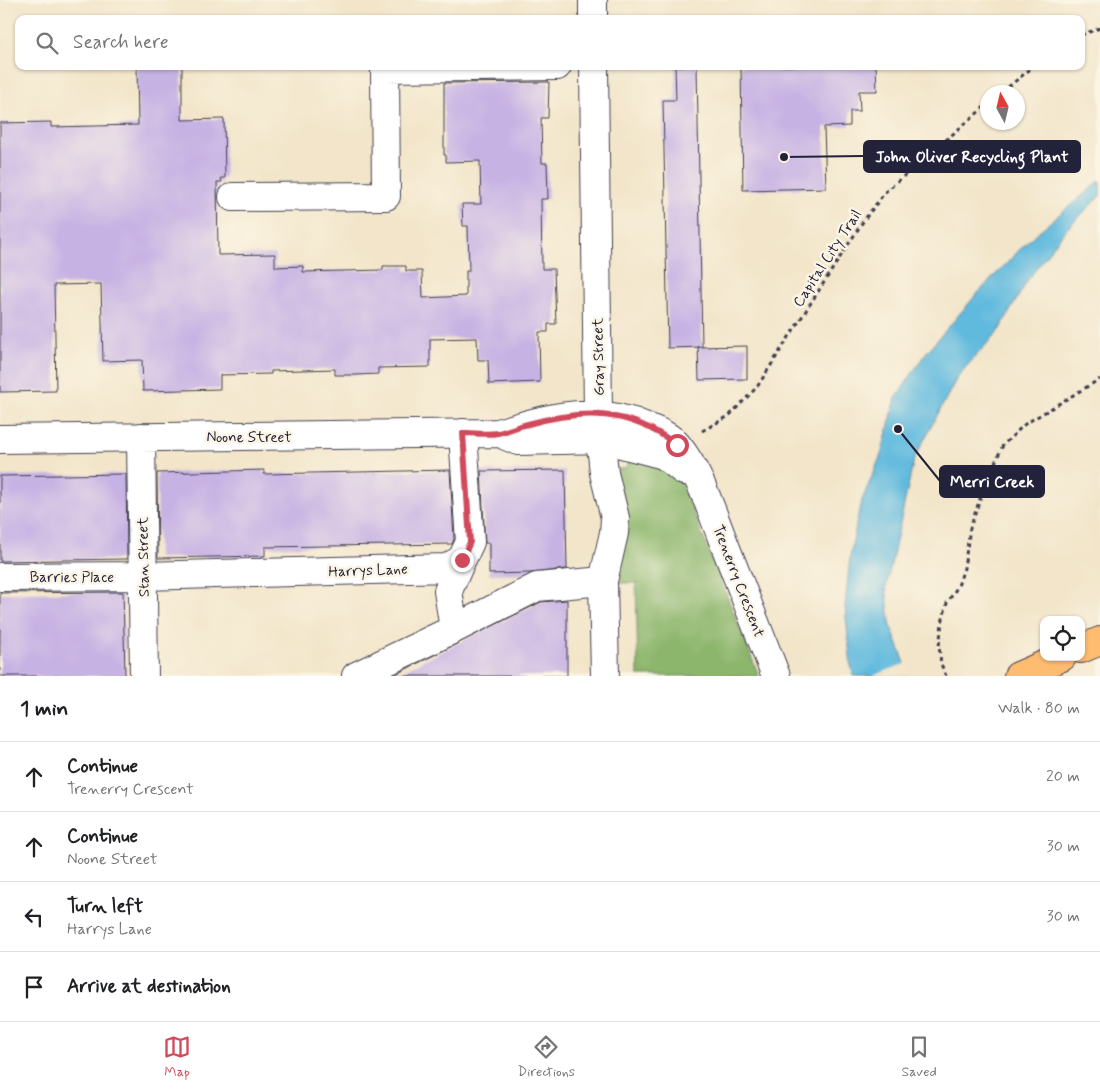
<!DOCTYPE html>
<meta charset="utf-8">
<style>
:root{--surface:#fff;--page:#f2f2f2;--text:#202124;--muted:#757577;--line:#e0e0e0;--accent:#d1495b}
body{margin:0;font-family:Mynerve,sans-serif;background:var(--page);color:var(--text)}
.controls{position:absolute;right:15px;bottom:15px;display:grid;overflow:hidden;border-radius:10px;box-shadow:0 1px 4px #0004}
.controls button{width:45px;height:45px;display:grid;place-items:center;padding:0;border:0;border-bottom:1px solid var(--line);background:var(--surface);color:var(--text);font:25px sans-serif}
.compass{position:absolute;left:980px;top:85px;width:45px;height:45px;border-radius:50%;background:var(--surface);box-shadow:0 1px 4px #0004;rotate:352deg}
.stop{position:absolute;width:15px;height:15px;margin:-11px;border:4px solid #d1495b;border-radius:50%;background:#fff}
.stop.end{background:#d1495b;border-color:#fff;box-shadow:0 1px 5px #0008}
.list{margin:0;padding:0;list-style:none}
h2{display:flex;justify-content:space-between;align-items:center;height:65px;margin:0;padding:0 20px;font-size:21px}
h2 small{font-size:16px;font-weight:400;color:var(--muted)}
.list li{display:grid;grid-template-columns:32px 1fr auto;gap:15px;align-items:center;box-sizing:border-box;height:70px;padding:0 20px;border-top:1px solid var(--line)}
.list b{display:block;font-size:19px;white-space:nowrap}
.list p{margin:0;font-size:16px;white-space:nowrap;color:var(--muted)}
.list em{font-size:16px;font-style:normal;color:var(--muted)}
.icon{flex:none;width:28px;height:28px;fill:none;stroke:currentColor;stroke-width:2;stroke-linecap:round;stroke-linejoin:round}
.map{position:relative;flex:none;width:1100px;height:676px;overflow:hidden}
.search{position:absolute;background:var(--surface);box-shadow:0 1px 4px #0004;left:15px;right:15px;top:15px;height:55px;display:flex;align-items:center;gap:12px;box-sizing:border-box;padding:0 18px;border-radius:10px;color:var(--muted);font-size:19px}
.sheet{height:345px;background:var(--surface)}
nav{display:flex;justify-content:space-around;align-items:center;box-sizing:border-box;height:70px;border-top:1px solid var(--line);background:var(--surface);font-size:14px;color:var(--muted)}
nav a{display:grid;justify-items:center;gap:2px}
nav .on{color:var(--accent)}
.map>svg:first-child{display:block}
.forest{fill:#8cb66c;stroke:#576c54}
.water{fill:#60bade;stroke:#416e8c}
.pier{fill:#f2e5c9}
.building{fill:#c7b2e4}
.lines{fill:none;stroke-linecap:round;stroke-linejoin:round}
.minor-casing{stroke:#413f50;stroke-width:30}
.highway-casing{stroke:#413f50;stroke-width:30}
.path{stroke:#413f50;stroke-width:3;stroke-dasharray:4 4;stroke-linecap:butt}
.minor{stroke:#fff;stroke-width:28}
.highway{stroke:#fdbc70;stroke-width:28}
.route{stroke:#d1495b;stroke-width:6}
.labels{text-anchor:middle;stroke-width:5;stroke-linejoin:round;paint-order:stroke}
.street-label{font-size:15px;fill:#22223b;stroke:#fcf5e5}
.leader{fill:none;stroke:#22223b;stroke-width:2}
.callout-dot{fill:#22223b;stroke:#fcf5e5;stroke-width:2}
.callout{fill:#22223b;stroke:#22223b;stroke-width:2}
.callout-label{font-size:16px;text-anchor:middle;font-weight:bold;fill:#fff}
</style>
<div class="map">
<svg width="1100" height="676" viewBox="0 0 1100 676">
<rect width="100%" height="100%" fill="#fcf5e5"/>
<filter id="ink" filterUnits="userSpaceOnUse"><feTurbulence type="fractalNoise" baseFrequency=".02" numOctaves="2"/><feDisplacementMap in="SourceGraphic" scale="10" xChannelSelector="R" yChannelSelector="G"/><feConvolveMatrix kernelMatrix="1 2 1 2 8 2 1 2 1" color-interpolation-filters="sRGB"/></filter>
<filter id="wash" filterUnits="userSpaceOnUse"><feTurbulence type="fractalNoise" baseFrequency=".0096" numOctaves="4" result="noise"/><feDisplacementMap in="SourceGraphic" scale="20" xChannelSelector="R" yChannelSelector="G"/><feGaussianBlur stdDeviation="1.12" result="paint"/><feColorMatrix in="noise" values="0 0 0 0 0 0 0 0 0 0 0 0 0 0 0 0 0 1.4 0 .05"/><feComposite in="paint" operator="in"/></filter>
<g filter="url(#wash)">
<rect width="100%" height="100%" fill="#f2e5c9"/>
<!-- forest -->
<path class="forest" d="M636,451l43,26 80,199h-121l-2,-93h-20l-4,-112 13,-3z"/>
<!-- water -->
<path class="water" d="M1100,181v15l-37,37 -36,48 -27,48 -42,47 -44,83 -28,129 5,39 19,49h-56l-3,-9 -6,-60 5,-51 10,-51 21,-50 15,-57 29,-44 51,-59 57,-59z"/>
<!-- pier -->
<path class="pier" d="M907,663l6,13h-40l31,-12z"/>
<g id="blocks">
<!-- building -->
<path class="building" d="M137,66h45v54l42,-1 1,59h-4l1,4h-5l1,73 57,-1v13l28,-1v6l80,-2v-4h23v5h16l1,27 43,-2v-25h3l-1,-45h-5l-1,-22h19l-1,-43 -34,1v-7h-2v-72l105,-1 -1,36h-7l1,45h5l1,36h-7l1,70h12l2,55h-8v8h-9l1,50 -51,2 -1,-24h-10l-1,-22 -47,1v28l-52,1v6l-22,1h-21v-6l-64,2v3l-51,1v14l-77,2 -1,-31 -39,1 -2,-77 -47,1 2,106 -56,1v-269l51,-1v5l87,-2z
M675,66h22l5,281 -34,1 -5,-248h13z
M741,66h135l1,25h-18l1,20h-10v15l-26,1 2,61 -83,2z
M747,346v33l-48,1 -1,-33z
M264,470v4l186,-4 4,69 -2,5 -187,3v9l-107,2 -1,-85z
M565,470l2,99 -37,4 -41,1v-31h-4l-4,-72z
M126,474l1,85 -127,2v-85z
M123,592l2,84h-125v-83z
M567,600v76h-175l149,-74z"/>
</g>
</g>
<g filter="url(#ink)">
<use href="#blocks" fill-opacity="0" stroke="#413f50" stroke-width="1"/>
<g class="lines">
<defs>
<path id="minor" d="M593,0v19
M594,66l4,348 6,59 11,45 -1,15 -11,48 2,95
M233,197l153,-1 -1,-128 172,-2
M506,436l12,5 84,-2 62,16 20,16
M141,437l3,239
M0,439l498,-6c53,-16 97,-29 151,-5 10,4 22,9 29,18 21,26 32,61 44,92 18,46 36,92 54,138
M0,577l143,-1 304,-8 15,-9 8,-17 -7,-109
M454,629l83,-42 66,-6
M356,676l98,-47 -6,-38 14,-32"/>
<path id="highway" d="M1081,649l19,-8
M1018,676l44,-19"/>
</defs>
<!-- minor casing -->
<use href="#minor" class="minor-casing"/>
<!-- highway casing -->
<use href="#highway" class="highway-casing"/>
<!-- path -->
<path class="path" d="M1081,35l19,-7
M1002,92l32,-26
M702,431l27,-15 28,-29 105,-164 23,-31 103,-88
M946,676l-5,-12 -2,-18 3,-23 5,-20 11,-17 6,-18 6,-40 14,-41 19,-42 22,-21 75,-45"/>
<!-- minor -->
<use href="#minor" class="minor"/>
<!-- highway -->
<use href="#highway" class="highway"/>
</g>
</g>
<g class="lines" filter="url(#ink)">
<!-- route -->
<path class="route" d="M462,560l8,-18 -7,-109c12,0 24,2 35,0 10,-2 20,-7 30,-9 56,-15 101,-15 149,21"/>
</g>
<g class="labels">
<!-- street labels -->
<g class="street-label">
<text transform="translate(827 258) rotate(-57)" y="5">Capital City Trail</text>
<text transform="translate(598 357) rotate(-91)" y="5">Gray Street</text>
<text x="249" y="442">Noone Street</text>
<text transform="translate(143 557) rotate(-91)" y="5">Stan Street</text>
<text transform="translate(368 570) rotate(-2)" y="5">Harrys Lane</text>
<text x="72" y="582">Barries Place</text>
<text transform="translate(739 581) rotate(69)" y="5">Trenerry Crescent</text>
</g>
</g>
<!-- callouts -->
<path class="leader" d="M784 157L864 156M898 429L940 481"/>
<g class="callout-dot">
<circle cx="784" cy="157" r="5"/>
<circle cx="898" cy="429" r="5"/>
</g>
<g class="callout">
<rect x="864" y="141" width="216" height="31" rx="5"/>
<rect x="940" y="466" width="104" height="31" rx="5"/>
</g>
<g class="callout-label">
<text x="972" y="162">John Oliver Recycling Plant</text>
<text x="992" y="487">Merri Creek</text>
</g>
</svg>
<div class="controls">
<button><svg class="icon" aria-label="locate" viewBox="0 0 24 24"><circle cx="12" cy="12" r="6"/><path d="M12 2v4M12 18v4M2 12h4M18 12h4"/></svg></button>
</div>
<svg class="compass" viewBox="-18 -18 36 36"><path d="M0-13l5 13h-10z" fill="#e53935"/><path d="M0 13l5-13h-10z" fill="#757577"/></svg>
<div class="stop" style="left:677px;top:445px"></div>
<div class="stop end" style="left:462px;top:560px"></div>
<div class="search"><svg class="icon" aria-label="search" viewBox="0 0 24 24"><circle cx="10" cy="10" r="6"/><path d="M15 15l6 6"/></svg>Search here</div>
</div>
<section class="sheet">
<h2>1 min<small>Walk · 80 m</small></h2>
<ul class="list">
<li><svg class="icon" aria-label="ahead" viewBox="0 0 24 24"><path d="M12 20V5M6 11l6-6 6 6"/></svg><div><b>Continue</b><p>Trenerry Crescent</p></div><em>20 m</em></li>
<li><svg class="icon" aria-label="ahead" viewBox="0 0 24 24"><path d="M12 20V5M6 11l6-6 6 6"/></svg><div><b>Continue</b><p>Noone Street</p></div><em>30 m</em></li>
<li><svg class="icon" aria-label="left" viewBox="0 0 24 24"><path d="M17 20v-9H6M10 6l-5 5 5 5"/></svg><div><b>Turn left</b><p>Harrys Lane</p></div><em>30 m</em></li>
<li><svg class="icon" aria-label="arrive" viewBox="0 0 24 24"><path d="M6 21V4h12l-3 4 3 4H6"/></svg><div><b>Arrive at destination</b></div></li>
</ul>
</section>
<nav>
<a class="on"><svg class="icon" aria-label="map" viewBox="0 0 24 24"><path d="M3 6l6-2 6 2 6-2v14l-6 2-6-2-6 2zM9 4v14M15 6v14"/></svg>Map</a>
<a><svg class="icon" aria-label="directions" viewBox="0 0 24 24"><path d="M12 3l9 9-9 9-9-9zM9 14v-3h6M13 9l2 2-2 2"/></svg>Directions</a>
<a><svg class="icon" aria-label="saved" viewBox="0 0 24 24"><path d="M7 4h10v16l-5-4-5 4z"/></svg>Saved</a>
</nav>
